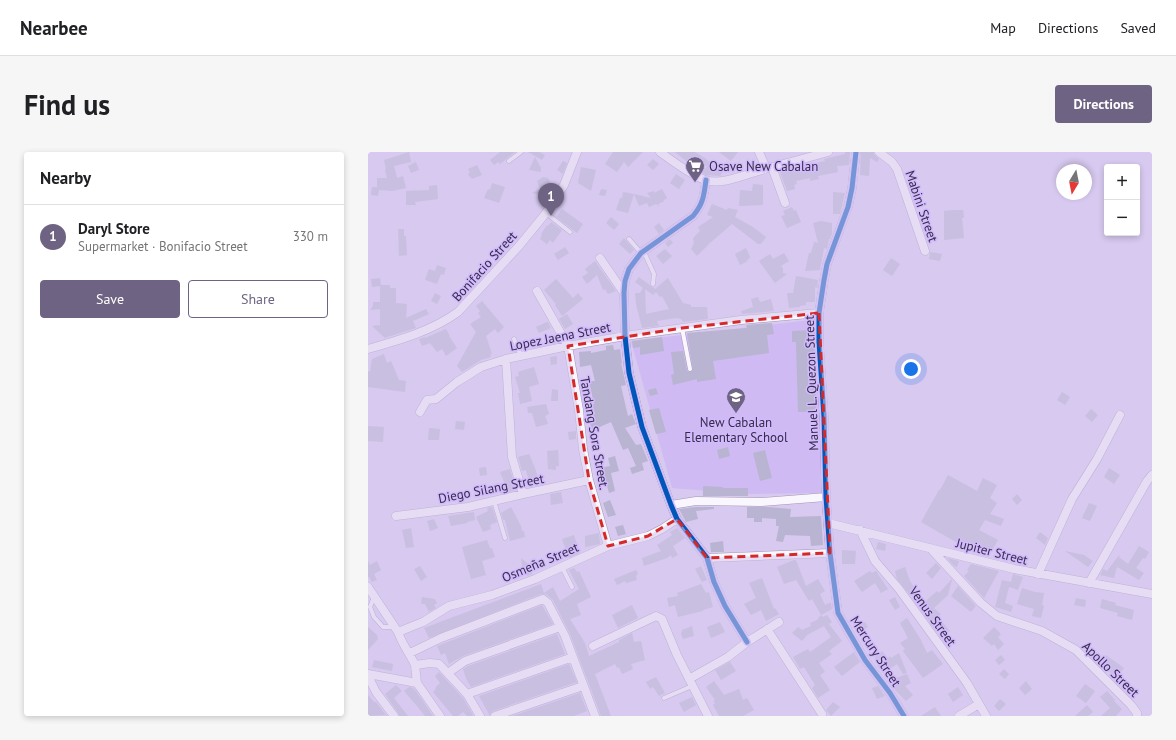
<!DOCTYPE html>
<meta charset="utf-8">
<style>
:root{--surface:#fff;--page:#f6f6f6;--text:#202124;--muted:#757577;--line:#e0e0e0;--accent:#6e6382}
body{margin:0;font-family:"PT Sans",sans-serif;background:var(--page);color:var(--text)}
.controls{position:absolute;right:12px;top:12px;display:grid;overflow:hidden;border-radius:4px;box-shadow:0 2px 6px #0003}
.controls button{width:36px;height:36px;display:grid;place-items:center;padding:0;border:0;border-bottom:1px solid var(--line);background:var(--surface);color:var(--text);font:20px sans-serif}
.compass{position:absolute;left:688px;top:12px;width:36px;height:36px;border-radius:50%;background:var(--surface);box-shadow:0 2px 6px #0003;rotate:190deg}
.you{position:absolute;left:543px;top:217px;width:14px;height:14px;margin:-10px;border:3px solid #fff;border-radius:50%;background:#1a73e8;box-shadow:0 0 0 6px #1a73e833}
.badge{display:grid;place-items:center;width:26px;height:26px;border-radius:50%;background:var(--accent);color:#fff;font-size:13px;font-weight:700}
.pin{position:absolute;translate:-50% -33px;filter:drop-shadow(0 1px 2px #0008)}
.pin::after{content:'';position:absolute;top:21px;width:14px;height:12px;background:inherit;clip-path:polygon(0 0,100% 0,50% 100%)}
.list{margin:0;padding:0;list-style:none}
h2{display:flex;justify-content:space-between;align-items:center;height:52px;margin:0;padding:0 16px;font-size:17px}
h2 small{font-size:13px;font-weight:400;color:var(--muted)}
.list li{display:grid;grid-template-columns:26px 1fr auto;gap:12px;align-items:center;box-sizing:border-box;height:64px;padding:0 16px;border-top:1px solid var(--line)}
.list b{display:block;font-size:15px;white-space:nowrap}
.list p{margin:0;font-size:13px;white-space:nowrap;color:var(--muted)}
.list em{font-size:13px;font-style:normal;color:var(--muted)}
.actions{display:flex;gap:8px;padding:12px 16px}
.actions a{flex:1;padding:9px 0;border:1px solid var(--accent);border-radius:4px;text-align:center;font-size:14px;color:var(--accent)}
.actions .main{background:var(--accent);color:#fff}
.map{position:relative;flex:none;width:784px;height:564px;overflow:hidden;border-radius:4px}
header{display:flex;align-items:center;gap:24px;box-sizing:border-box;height:56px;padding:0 20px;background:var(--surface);border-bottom:1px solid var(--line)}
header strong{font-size:19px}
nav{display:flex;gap:22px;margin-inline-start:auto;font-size:14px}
.intro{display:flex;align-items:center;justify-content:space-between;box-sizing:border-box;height:96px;padding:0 24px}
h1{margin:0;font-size:28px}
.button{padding:10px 18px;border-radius:4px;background:var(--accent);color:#fff;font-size:14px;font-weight:700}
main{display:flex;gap:24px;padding:0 24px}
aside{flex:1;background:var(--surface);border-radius:4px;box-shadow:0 2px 6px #0003}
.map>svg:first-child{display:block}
.built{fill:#cfbaf4}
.building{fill:#b9b4d1;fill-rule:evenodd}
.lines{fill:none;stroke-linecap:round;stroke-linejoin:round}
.service-casing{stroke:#a297b4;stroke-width:5}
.minor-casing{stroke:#a297b4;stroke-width:9}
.service{stroke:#f9f7fd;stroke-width:4}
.minor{stroke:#f9f7fd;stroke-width:8}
.cycleway-casing{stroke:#d2bafe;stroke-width:8}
.cycleway{stroke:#0057b8;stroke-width:5}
.marked{fill:none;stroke:#d62828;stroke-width:3;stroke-dasharray:8 5;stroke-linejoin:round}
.labels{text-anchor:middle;stroke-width:3;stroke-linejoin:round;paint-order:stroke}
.poi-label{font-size:13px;fill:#362c47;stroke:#d2bafe;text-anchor:start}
.street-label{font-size:13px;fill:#362c47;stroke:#d2bafe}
</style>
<header>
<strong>Nearbee</strong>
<nav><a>Map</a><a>Directions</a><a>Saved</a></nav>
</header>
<div class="intro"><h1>Find us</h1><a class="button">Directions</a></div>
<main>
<aside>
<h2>Nearby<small></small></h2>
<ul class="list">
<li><span class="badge">1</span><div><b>Daryl Store</b><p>Supermarket · Bonifacio Street</p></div><em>330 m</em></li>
</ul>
<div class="actions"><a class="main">Save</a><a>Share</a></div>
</aside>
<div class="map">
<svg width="784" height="564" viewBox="0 0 784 564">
<rect width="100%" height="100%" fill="#d7c9ef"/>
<!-- built -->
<path class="built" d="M451,167l4,174 -78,1 -73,-6 -41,-147z"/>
<!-- building -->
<path class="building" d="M41,0l2,10 -17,4 3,12 6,-2 3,12 -14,3 -13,-1 -1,6 -7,-1 1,-8h5v-9h10l-2,-8 1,-1 -2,-9z
M132,0h15l-15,12 -2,-2 -4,3 -4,-5z
M160,0h11l6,3 -3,5z
M245,0h30l-15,15 -4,-5 -7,10 -12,-8z
M307,0h20l10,6 12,10 9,-1 -6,9 -14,-1 -4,-2 5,-7 -14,-3 -2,2z
M351,0h19l-7,9z
M477,0h5l-1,13 -12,1 1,6 -20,4 1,3 -9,2v-3l-14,3 1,3 -3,1 1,4 -8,2 -7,-19 9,-3v2l14,-3v-1l9,-3 13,-3 -1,-2 21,-5z
M493,0h13v2l5,5 -2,3 -7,-4 -1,18 -9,-1z
M167,5l6,11v4l-12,-2z
M285,7l6,5 -6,6 -6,-5z
M195,9l4,2 -4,11 -6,-4z
M48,10l3,8 -8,3 -3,-7z
M109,13l5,10 -10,4 -4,-5 2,-1 -2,-4z
M213,15l15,3 -5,21 -13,-8z
M308,22l9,6 -6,9 -9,-6z
M175,25l5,1 5,9 -5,10 -16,-4 8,-4 -3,-8z
M124,31l13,4 -6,16 -15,-5 4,-9 2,1z
M385,32l10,1v20l-24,1 1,-16 12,1z
M69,33l1,14 -23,3 1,3h-10v-14l23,-1v-4z
M233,37l6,1 -2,6 -6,-1z
M294,37l5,9 -4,3h2l-7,3 2,3 -4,-3 -7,3 -2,-4 -8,3 -5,-12 17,4 -4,-5 7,-2v2z
M255,40l11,2 -6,19 -12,-3 4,-12h2z
M465,40l12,1 -5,21h-7z
M344,52l15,6 1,-2 10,2 -3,7 18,10 13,10 -5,7h-3l-26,-20 -22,19 -13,13 -6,-7 3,-6 -1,-5 7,-7 -2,-4 15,-10 -6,-2z
M424,55l2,4 2,-1 5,12 -14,6 -6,-12 4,-1 -2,-4z
M194,57l21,15 -6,9 -21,-16z
M586,58h9l1,8h-2l2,20 -20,2v-29z
M243,65l8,7 -5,6 -8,-7z
M453,69l11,2v11l-2,5h-1l-2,10 -3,-1 -4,22 -15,1 4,-18h2l3,-11 4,1 -5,-20z
M183,70l11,8 -9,13 -3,-3 -3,4 -7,-5 2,-4 -1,-1 6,-9 1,1z
M291,71l5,7 -5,4 -5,-7z
M30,77h6v7h2l1,19 -8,1z
M256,86l10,12 -4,4 -11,-10z
M302,87l3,4 -5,4 -3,-4z
M197,95l4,6 -11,7 -4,-6z
M378,96l4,9 -4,5 -6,3 -5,-11z
M297,97l7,7 -9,8 -7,-8z
M562,100l12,2 -2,7 -11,-2z
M416,101l5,8 -8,5 2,2v5l4,1 -12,9 -16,-22 11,-7 3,5z
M523,106l9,6 -8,12 -9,-6z
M227,109l21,30 -8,3 -3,-5 -2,1 -6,-15 -10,9 -5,-7 6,-4 -3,-4z
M69,113l9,3 -2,7 -3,-1 -4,10 -12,-4 4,-11 6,2z
M428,124l22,4 -1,8 -2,-1v15h-9v3l-6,1v1l-11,1 -2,-15h6z
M271,125l16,12 13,-11 15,25 8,2v2h16l1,12 -25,3 -2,-3 -5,-1 -19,3 2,5 -17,2 -6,-24 -1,-11h5l3,-5 -8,-6zM277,137l8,6 3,-3 4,5 2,-1 7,13 -23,5z
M12,126l1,7h9v3h6v15l11,1 -1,14 20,-9 3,5 -16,7 3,7 -32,10v-1l-12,-11 8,-1v-16l-10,1 3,-4v-4h7v-16l-8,1 -1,-8z
M188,127l17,19 5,-5 5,6 -21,17 -7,-11 1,-1 -12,-14z
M67,141l6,3 -4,8 -6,-3z
M390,145l2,5 11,-3 3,12 -32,3 -1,-3 12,-4 -2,-8z
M114,149l22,26 -6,6 -3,-4 -9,7 6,18 -2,1 1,2 -10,3 -19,12 -5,-6 19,-34 -6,-8 11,-7 -3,-4 2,-2 -4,-5z
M199,162l6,10 -8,5 -6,-10z
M179,170h1l3,6 -12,5 -3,-6z
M404,171l2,11 -7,1 2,18 -56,8 3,18 -19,3v-3l-24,6 -2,-10 3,-1 -3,-22 12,-1 4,20 3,1 3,-2 -6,-37 60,-5 -1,-3z
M78,177l4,7h-1l8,12 -11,8 -4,-7 -5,3 -7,-9 -8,3 -3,-7 6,-2v1z
M446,178l2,82h-18l-2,-70h-4v-11z
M294,185l2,14 -24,4v-8l-7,1 -1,-7z
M245,193l1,5 6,-1 2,14h-1l5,22 -5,1 7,30 4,-2 4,10 -11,4 11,17 5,-1 7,17 -6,2 2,7 -12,4 -2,-6 6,-2 -8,-18 -5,2 -12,-28 -18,8 -7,-14 9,-2 -3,-10h2l-5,-23h6l-4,-16 -11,2 -1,-15 12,-1v2l15,-3v-4z
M16,202l3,9 4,-2 8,19 7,1 -1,11 -37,-5v-16l2,1 2,-13z
M189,204v8l-6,1 -1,-8z
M166,215l5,17 -10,3 3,14 -12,3 -2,-11h2l-5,-16 4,-1 -1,-4z
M288,236l2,6 -8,2 -2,-6z
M184,237l6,1v11h-7z
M694,240l8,5 -5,8 -8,-5z
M178,252l3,10 -4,2 3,8 -12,3 -4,-14h-4l-1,-6z
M291,256l7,24 -10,2 -7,-24z
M723,257l7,6 -6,7 -7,-6z
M88,269l9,1 -1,8 -9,-1z
M0,274l16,1 -1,15 -15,-1z
M61,276l11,1 -1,11h-11z
M208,279v8l-7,1 -1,-8z
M360,295l2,9 -11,3 -2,-9z
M190,298l1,16h-3v4l-8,-1 -1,-18z
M397,298l7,28 -12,3 -7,-28z
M161,302l6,14 5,15 -10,3 -4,-16 -4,1 -4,-14z
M247,304l4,15 -8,2 4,18 -6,2 -5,-19 -3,1 -2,-7 11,-2 -2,-8z
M118,315l1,8 -7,1 -1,-8z
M741,316l11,7 -6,9 -10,-7z
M142,317l6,21 -15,4 -1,-3 -4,-1 1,-7 8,1 -5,-12z
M580,323l29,16 6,-13 14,7 -7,13 7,5 -7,11 14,5 -3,7 -16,-6 -6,10 19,10 -8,14 -19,-11 -3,6 -47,-27 18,-32h1z
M335,334l20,1v1h25v8h-45z
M193,340l2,11 -12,2 -1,-11z
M649,342l5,6 -5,5 -5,-6z
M242,348l6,15 -8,2 -5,-14z
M721,351l8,3 -7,15 -8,-3z
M124,355l5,15 -7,3 1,4 -8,3 -7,-15 12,-6 -1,-3z
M143,355l10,19 1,5h2l1,6 -15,4 -5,-21h-2l-2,-7z
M328,355h18v2l-18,2 2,8 -12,3 -7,-13z
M379,355h21l23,2 -1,8 31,-1 2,29 -12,1 -1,-10 -25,-1 -2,7 -7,-1 3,-15h-3v-7l-14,-1v4h-8v-4h-7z
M106,360l1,8 -8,2v1l-16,3 -3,-10z
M66,367l4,9 -8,3 -3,-10z
M255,373l3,9 -8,2 -3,-9z
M43,376l3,19 -8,1 -4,-18z
M309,376l8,10 -12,8 5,9 -6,3 -1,-3 -4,3 -23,8 -2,-8 19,-7 -4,-6 15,-10 -2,-3z
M672,380l8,6 -3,7 -9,-7z
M231,381l1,11 -15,3v-11z
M206,383l6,18 -11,5 -7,-19z
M119,388l3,8h2l3,9 -13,4 4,14 -15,4 -9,-32z
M355,389l1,11h-13l-1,-9z
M510,390l8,2 -1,7 -9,-2z
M771,394l10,6 -4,7 -2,-1 -7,10 8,5 -5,7 -22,-13 -3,11 -14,-3 3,-6 4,2 13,-17 -1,3 9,7z
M474,398l14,1 -1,13h-13z
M697,399l19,4 9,6 -5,6z
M153,406l6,5h2l3,5v6l-5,2 -5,-10z
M579,406l12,3 -2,6 -3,-1z
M426,408h2l10,26 12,-7 7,12 -5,3 5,11 6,-3 1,7 -11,6 -9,-16 -3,2 -13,-21 -12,4 -7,-17z
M0,409l2,4 7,-4 4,9 -7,4 3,6 -5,2 -3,-5h-1z
M568,411l5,5 -9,11 -6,-6z
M603,412l28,7 -15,27 -20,-22 5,-5 -2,-1z
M52,414l7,11 -6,4 -7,-12z
M333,414l6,14 -5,2 -7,-13z
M537,415l5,14 6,9 -6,5 -13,-16 -2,-8z
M206,416l3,4 2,-1 12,26 -14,7 4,11 -11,4 15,24 4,13 30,-14v-2l13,-7 2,9 7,-1 4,19 -14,4 2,5 -11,5 -3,-7 -2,1 -2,-4 -20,10 16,42h-10l-31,-82 -17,-34 -7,-6h-5l-112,44 -5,-10 117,-44 3,9 9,-6 7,14 19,-12 -10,-19z
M268,418l2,4 -2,2 1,4 -11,3 -1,-2 -8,4 -3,-6z
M502,419l2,2 4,-2 12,18 -7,4 -6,-10 -13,9 -8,-11z
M645,422l10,3 -5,13 -9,-3 -4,16 8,3 -2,6 -16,-5 7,-27 9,2z
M394,426l12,31 1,-1 4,6 -13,7 -5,-11 -10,5 -7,-11 12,-6 -7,-15z
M584,427v1l-4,15 -14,13 7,6 -3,3 12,14 -5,4 -8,-9 -3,2 -15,-21 18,-16 2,2z
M333,432l5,9 3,-1 4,15 -10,3v1l-25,6 -3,-12 -6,2 -2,-9 11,-2 -1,-3z
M590,434l18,20 -5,6 -20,-16z
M654,436l13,4 9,1 -2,12 2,1 -3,12 -9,-2 2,-7 -17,-5z
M54,445l13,2 2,4 -3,2 2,3 -7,4 -4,-8h-4z
M527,445l5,10 -5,3 -6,-10z
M708,446l10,2 -1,7 -11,-2z
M734,447l14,4 -1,2 19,5 -2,10 -15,-4 1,-3 -18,-5z
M174,453l11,19 -90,32 -14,8 -4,-11 -4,2 -4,-9z
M264,453l6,13 -20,10 -6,-13z
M453,463l2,2 4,-2 5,7 -3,2 13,17 -13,10 3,3 -13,9 6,9 -5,3 10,15 -12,8 -6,-10 3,-3 -11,-18 -4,2 -7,-12 15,-8 2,3 21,-15 -7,-11 -17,9 -5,6 -10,-8 6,-6 4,3 9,-4 -1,-3 9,-4 -1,-1z
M539,466l14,22 6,13 5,-3 11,14 -20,14 -20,-27 2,-2 -5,-6 8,-5 -8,-15z
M352,470l5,10 -14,6 -4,-11z
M497,470l3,5 -8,5 -3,-5z
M324,474l2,10 -11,3 -2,-5 1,-4z
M0,475l9,8 1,4 -10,11z
M626,475l7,7 -3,3 6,7 -6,6 -4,-6 -2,2 -9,-8z
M189,482l8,20 -94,33 -5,-9 -3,-9 5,-3z
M514,499l6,7 2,-2 1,2 8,-5 8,20 -4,1 -6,-10 -14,9 -6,-7 2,-2 -5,-6z
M486,500l6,10 -18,14 -8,-9z
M633,503l4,5 -6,5 -4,-5z
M720,503l16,3 2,-3 18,13 -7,9 -14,-9z
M6,508l19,4 -1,7 -20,-4z
M362,510l6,9 -15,9 -6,-10z
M201,512l8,18 -84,29 -2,2 -1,3 -11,-20z
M636,517l5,5 -4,5 -6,-5z
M71,520l24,26 10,17 -2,1h-4l-4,-4 -5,4h-5l-20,-24 3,-3 -1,-1 5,-5 -5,-7z
M539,522l4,9 -6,3 8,9 -7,6 -11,-11 -4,-10z
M288,525l9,16 -6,3 -6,-9 -3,2 -4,-7z
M346,529l10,14 15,-6 4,11 4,-2 7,12 -11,6h-24l-6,-11 2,-2 -2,-2 2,-1 -9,-13z
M658,529l6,8 -7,6 -6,-7z
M717,532l10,7 -9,12 -10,-7z
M28,533l6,6 -8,7 14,18h-9l-1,-3 -13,-19z
M510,534l7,10 -8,3 -5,-11z
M41,535l4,1 3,3 17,25h-8l-9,-11 -12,-14z
M590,535l5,8 -10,7 -5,-8z
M739,539l8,9 -1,1 8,8 -6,7h-15l9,-8 -10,-11z
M212,541l7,18 -13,5h-62z
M0,543l6,7h2l10,13 -18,1z
M324,545l4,8 -12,7 -5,-9z
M632,547l6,5 -7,7 -5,-5z
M465,550l7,5 -9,9 -5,-6z
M719,553l6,7 -5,4h-13z
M567,555l6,9h-20z"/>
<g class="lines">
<defs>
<path id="service" d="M141,9l12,-9
M178,61l24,19
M261,87l12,14
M276,100l10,22 -1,10
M314,176l8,41
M146,187l7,17
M126,349l11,37
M194,415l10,20
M6,445l-4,10 4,10 9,10h12
M296,546l28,-12"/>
<path id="minor" d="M292,0c14,10 29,22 45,28 17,6 44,-7 60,-11 21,-6 42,-11 63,-17
M391,0l7,16
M488,0l-4,36 -4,19 -21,57 -3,16 -5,33v29l5,75 2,80 4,56 8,60 27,47 25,33 14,23
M511,0l13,10 5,7 28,82
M404,15l13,36
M338,28c-2,16 -3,24 -13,36l-52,37 -12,16 -4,12 -1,12 1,43 4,37 13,54 29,78 6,14 30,39 7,24 11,24 22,36
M232,106l24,35
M169,139l31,55 11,64 4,39 6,31 19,66
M0,197c31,-9 64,-18 90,-37l61,-66 27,-33 18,-28 13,-33
M138,207l6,98 11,37
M52,260l7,-12 9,-1 21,-17 24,-15 25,-8 62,-13 57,-10 116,-16 78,-7
M303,353l25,-4 65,1 65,-5
M28,364l72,-9 55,-13 66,-14
M460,371l186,46 138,25
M492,378l15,31 24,28 68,94 19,33
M562,396l51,55 16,13 45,15 34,19 55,55 6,8v3
M339,406l123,-5
M670,422l34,-75 25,-40 23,-44
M721,431l58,-102 5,-6
M0,435l30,45 25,-10 26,-16 43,-11 43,-16 73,-33 40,-10 14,-7 15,-10
M399,477l55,85
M30,480c4,12 12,22 17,33l15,-2 9,1 28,30 13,22
M225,494l63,-30 6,3 15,36 31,61
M42,501l31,-15 102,-39 5,4 17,33 30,80
M47,513l2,18 23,33
M80,521l17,-12 95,-34
M0,522l49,9
M0,524l8,16 18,24
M321,527l39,-22 19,-15 32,-20
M99,542l106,-37
M127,564l88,-30
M591,564l20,-12"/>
</defs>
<!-- service casing -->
<use href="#service" class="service-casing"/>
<!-- minor casing -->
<use href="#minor" class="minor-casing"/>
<!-- service -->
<use href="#service" class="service"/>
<!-- minor -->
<use href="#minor" class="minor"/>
<defs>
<path id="cycleway" d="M488,0l-4,36 -4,19 -21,57 -3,16 -5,33v29l5,75 2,80 4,56 8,60 27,47 25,33 14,23
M338,28c-2,16 -3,24 -13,36l-52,37 -12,16 -4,12 -1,12 1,43 4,37 13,54 29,78 6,14 30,39 7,24 11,24 22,36"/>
</defs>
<!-- cycleway casing -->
<use href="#cycleway" class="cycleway-casing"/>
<!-- cycleway -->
<use href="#cycleway" class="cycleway"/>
</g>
<!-- marked area -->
<path d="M0 0H784V564H0ZM451,161l11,240 -123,5 -30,-39 -29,17 -40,10 -19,-66 -21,-134 114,-18z" fill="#d7c9ef" fill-opacity=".55" fill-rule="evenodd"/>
<path class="marked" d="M451,161l11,240 -123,5 -30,-39 -29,17 -40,10 -19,-66 -21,-134 114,-18z"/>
<!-- icons -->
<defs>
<symbol id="supermarket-pin" viewBox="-11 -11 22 30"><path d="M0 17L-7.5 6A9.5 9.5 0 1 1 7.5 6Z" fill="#6e6382" stroke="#d2bafe"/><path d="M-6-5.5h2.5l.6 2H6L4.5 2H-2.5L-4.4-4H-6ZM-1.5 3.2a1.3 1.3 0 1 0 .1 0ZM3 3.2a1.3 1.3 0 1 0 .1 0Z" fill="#fff"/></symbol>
<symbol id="school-pin" viewBox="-11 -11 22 30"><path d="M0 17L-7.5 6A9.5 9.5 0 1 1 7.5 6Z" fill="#6e6382" stroke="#d2bafe"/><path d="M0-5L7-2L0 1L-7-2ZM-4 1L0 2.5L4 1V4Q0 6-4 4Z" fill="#fff"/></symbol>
</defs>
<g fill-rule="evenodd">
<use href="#supermarket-pin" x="316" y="3" width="22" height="30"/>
<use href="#school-pin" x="357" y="234" width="22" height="30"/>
</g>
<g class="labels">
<!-- poi labels -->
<g class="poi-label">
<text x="341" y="19">Osave New Cabalan</text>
<text x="368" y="275" text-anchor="middle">New Cabalan<tspan x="368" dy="15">Elementary School</tspan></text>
</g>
<!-- street labels -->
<g class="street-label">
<text transform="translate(554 54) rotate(71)" y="5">Mabini Street</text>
<text transform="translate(116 114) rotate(-48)" y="5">Bonifacio Street</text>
<text transform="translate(192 184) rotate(-11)" y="5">Lopez Jaena Street</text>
<text transform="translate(443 231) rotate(-92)" y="5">Manuel L. Quezon Street</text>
<text transform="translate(227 281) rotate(80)" y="5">Tandang Sora Street.</text>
<text transform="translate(123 336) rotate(-11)" y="5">Diego Silang Street</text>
<text transform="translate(624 399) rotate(14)" y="5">Jupiter Street</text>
<text transform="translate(172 410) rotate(-23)" y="5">Osmeña Street</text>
<text transform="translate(565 464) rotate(54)" y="5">Venus Street</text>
<text transform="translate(508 499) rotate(57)" y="5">Mercury Street</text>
<text transform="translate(743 517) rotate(44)" y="5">Apollo Street</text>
</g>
</g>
</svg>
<div class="controls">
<button>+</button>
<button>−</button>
</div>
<svg class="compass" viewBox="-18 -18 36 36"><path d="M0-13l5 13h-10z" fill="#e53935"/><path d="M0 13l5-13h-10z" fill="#757577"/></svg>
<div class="you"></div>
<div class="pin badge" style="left:183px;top:64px">1</div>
</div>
</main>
